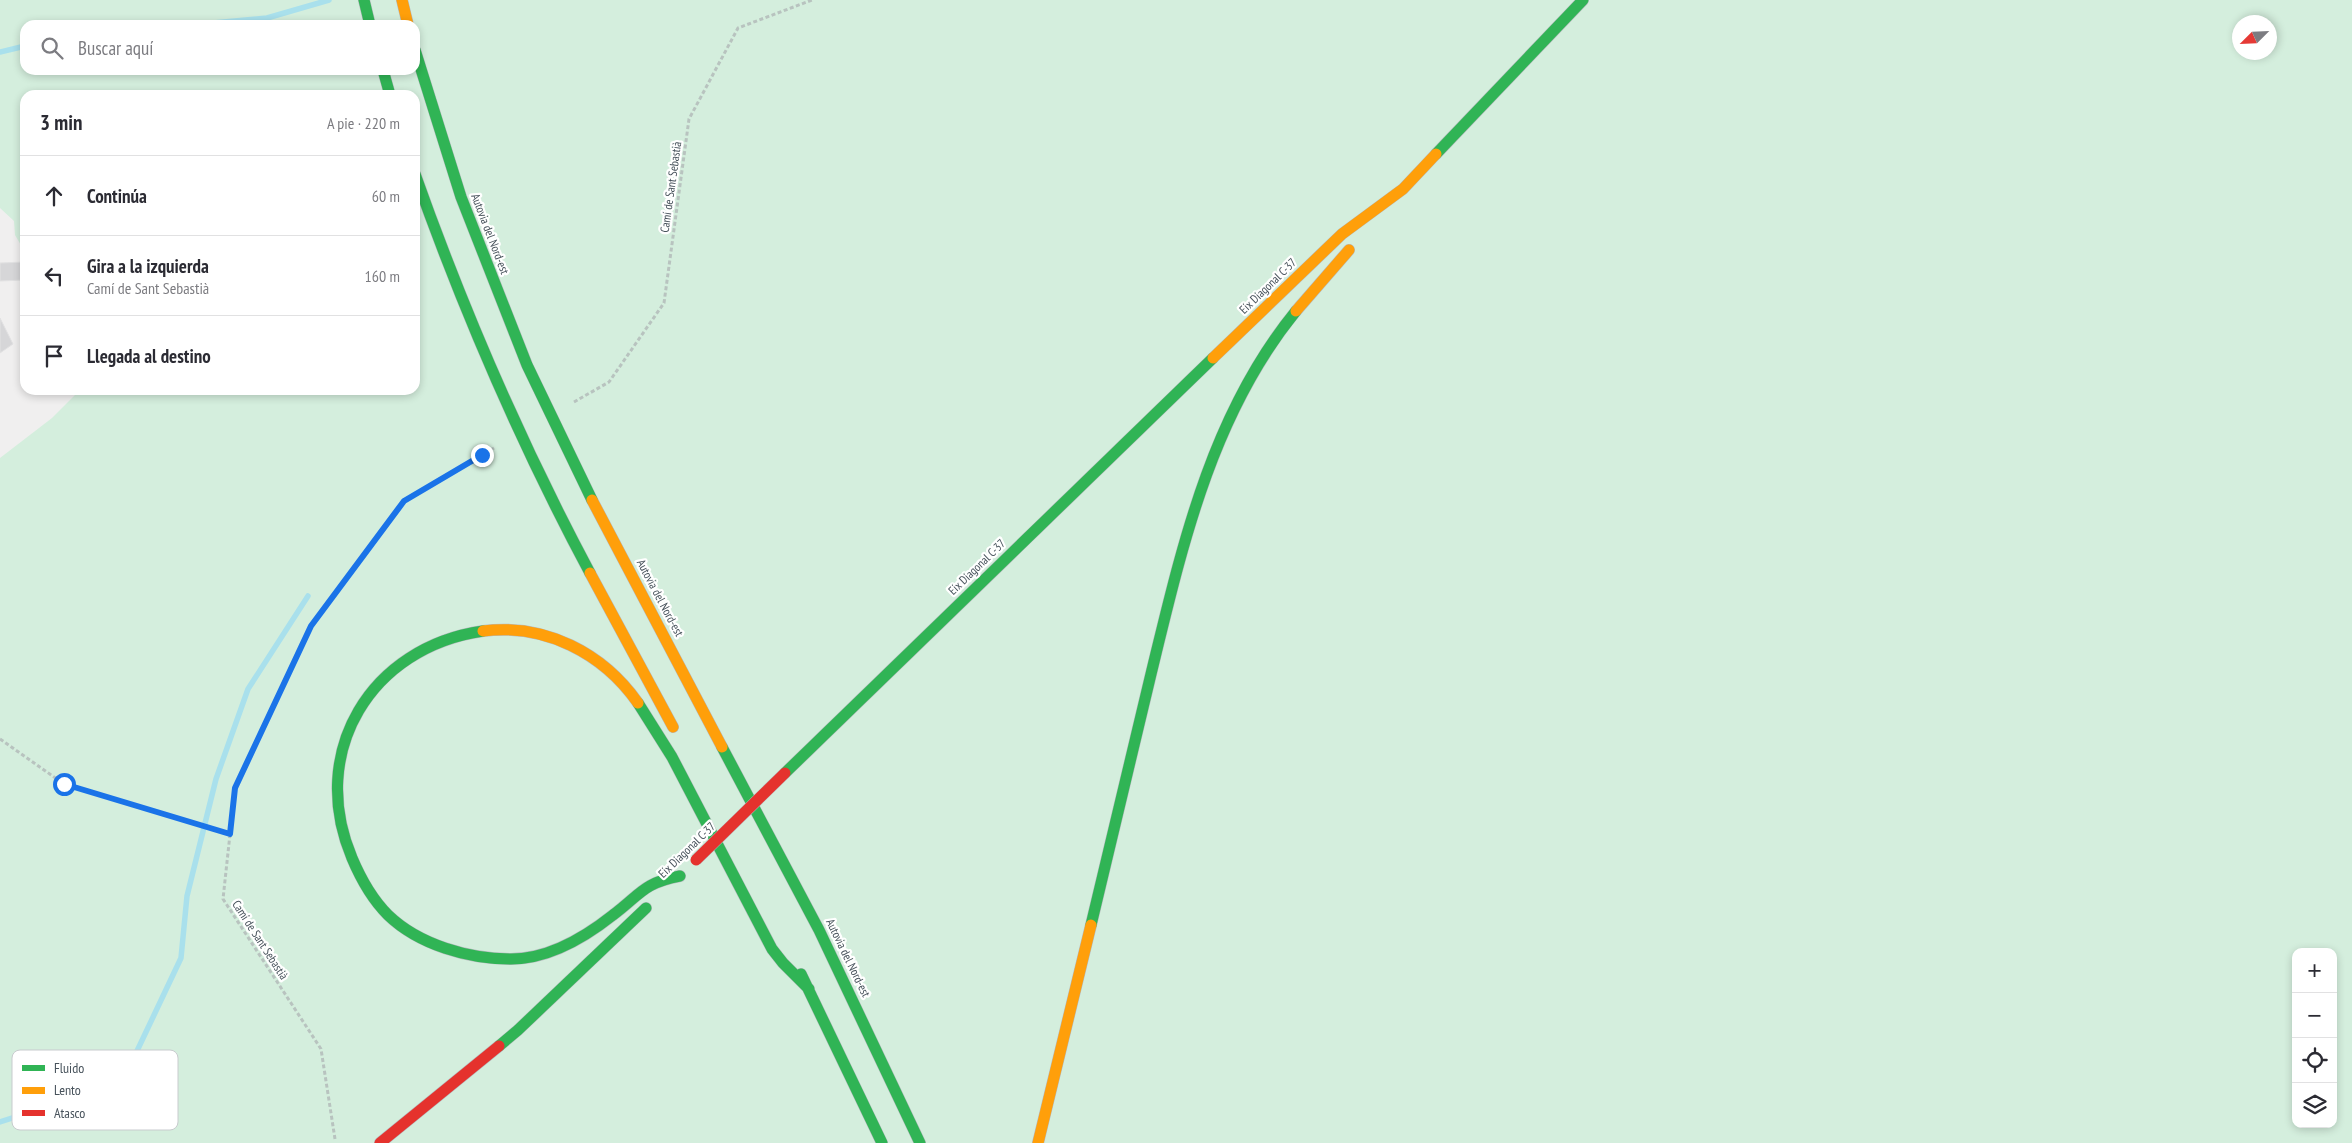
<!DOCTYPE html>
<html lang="es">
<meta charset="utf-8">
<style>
:root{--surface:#fff;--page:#f7f7f7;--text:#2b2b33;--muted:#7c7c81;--line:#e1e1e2}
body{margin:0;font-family:"PT Sans Narrow",sans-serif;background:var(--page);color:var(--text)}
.controls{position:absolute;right:15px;bottom:15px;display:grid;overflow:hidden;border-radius:10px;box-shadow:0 2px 8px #0003}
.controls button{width:45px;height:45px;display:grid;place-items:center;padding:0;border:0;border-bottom:1px solid var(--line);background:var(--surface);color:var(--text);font:25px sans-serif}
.compass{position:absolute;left:2232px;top:15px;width:45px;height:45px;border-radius:50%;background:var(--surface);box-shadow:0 2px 8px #0003;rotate:246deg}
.stop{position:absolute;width:15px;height:15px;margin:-11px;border:4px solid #1a73e8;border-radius:50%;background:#fff}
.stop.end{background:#1a73e8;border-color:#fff;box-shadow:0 1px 5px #0008}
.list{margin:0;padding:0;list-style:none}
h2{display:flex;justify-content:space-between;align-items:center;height:65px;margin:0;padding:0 20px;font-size:21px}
h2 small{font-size:16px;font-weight:400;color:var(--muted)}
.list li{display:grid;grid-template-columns:32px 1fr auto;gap:15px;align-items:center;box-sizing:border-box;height:80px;padding:0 20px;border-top:1px solid var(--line)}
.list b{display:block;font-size:19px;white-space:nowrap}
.list p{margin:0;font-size:16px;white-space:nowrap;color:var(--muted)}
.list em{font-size:16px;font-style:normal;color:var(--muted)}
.icon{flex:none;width:28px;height:28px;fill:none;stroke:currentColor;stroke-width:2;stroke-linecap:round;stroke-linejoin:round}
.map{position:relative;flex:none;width:2352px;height:1143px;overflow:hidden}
.search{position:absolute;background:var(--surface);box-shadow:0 2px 8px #0003;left:20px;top:20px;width:400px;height:55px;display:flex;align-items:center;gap:12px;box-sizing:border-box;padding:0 18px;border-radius:15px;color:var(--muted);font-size:19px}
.panel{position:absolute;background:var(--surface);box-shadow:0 2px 8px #0003;left:20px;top:90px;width:400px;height:305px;border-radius:15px}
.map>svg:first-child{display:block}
.green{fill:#d4eedd;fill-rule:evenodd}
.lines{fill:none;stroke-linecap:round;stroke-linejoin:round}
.stream{stroke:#a9e0ec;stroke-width:5.5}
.building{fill:#d6d6d8;stroke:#e1e1e2}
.fast-casing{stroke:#b5b9be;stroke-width:12}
.slow-casing{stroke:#b5b9be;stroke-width:12}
.jam-casing{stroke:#b5b9be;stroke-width:12}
.path{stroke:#b8c3bf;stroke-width:3;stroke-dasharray:4 2.5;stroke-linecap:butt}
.fast{stroke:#30b455;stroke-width:11}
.slow{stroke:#ff9f0a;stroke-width:11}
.jam{stroke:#e5322d;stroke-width:11}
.jam-bridge-casing{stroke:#b5b9be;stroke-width:12;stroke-linecap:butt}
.jam-bridge{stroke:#e5322d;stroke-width:11}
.route{stroke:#1a73e8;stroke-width:6}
.labels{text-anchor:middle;stroke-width:4.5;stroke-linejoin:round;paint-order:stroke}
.street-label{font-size:12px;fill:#47525b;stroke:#fff}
.key{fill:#fff;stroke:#c8cbce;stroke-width:1}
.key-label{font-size:14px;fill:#47525b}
</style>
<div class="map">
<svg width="2352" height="1143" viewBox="0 0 2352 1143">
<rect width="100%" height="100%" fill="#f0efef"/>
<!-- green -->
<path class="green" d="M0,0h2352v1143h-2352v-685l52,-40 28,-28h335v-295h-390v157l-10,-17 -1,-14 -14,-13zM2240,22h30v30h-30zM25,25h390v45h-390zM2296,952h37v172h-37z"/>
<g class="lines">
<!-- stream -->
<path class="stream" d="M191,25l76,-7 62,-18
M0,52l25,-6
M0,1122l56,-18 63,-15 62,-131 6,-62 29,-117 32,-90 60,-93"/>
</g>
<!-- building -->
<path class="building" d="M25,262v18l-25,1v-18z
M0,318l13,26 -13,9z"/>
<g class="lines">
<defs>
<path id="fast" d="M364,0l6,25
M415,50l46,147 66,168 65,135
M383,70l7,25
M1436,154l147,-154
M415,174c49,138 106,270 175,399
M483,631c-112,16 -176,121 -131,227 8,19 21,42 36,57 31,30 81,44 123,44 38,0 73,-21 102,-44 28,-21 30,-32 67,-39
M638,703l34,54 100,192 11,14 26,26
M722,747l97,183 101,213
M785,773l428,-415
M1091,925c20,-84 40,-168 60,-251 31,-127 60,-259 145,-363
M801,974l81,169
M499,1046l19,-16 128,-122"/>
<path id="slow" d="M402,0l6,25
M1296,311l53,-61
M1213,358l129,-124 61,-45 33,-35
M592,500l130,247
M590,573l83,154
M483,631c62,-8 120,22 155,72
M1038,1143l53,-218"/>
<path id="jam" d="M380,1143l119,-97"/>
</defs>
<!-- fast casing -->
<use href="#fast" class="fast-casing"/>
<!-- slow casing -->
<use href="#slow" class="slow-casing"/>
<!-- jam casing -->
<use href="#jam" class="jam-casing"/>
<!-- path -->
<path class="path" d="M574,402l35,-20 55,-79 25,-184 49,-91 74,-28
M0,739l64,45 166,50
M335,1139l-14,-90 -98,-150 12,-111 76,-162 93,-125 90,-53"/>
<!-- fast -->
<use href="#fast" class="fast"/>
<!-- slow -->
<use href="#slow" class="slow"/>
<!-- jam -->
<use href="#jam" class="jam"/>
<defs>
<path id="jam-bridge" d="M696,860l89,-87"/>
</defs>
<!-- jam-bridge casing -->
<use href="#jam-bridge" class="jam-bridge-casing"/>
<!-- jam-bridge -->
<use href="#jam-bridge" class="jam-bridge"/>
</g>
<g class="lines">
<!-- route -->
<path class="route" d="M64,784l166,50 5,-46 76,-162 93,-125 78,-46"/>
</g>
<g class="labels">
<!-- street labels -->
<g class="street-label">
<text transform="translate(671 187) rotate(-82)" y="4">Camí de Sant Sebastià</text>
<text transform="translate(490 234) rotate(69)" y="4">Autovia del Nord-est</text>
<text transform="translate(1268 286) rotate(-44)" y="4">Eix Diagonal C-37</text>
<text transform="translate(977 567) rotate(-44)" y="4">Eix Diagonal C-37</text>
<text transform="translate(660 598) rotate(62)" y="4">Autovia del Nord-est</text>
<text transform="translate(687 850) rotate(-44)" y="4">Eix Diagonal C-37</text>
<text transform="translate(260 940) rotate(57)" y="4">Camí de Sant Sebastià</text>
<text transform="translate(848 958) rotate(64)" y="4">Autovia del Nord-est</text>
</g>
</g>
<!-- legend -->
<rect x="12" y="1050" width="166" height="80" rx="8" class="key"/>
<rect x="22" y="1065" width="23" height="6" fill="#30b455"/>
<rect x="22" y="1087" width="23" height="7" fill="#ff9f0a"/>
<rect x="22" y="1110" width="23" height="6" fill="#e5322d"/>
<g class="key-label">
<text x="54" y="1073">Fluido</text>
<text x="54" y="1095">Lento</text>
<text x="54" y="1118">Atasco</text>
</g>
</svg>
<div class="controls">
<button>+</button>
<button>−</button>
<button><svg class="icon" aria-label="locate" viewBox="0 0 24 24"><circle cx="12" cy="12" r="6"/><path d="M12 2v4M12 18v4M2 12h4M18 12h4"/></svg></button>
<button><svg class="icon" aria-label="layers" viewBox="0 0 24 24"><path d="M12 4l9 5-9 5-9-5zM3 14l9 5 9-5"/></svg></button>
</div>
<svg class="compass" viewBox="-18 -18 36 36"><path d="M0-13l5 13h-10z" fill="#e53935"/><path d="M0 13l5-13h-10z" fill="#7c7c81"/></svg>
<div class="stop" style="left:64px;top:784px"></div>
<div class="stop end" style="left:482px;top:455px"></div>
<div class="search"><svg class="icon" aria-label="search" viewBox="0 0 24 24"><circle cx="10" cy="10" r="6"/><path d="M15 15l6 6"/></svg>Buscar aquí</div>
<section class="panel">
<h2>3 min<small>A pie · 220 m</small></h2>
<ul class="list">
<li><svg class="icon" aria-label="ahead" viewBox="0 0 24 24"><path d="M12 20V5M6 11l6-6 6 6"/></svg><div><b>Continúa</b></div><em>60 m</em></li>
<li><svg class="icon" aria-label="left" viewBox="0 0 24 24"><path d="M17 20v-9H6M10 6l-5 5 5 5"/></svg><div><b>Gira a la izquierda</b><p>Camí de Sant Sebastià</p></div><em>160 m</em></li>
<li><svg class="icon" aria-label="arrive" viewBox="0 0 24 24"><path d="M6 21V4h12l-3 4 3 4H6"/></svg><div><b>Llegada al destino</b></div></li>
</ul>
</section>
</div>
